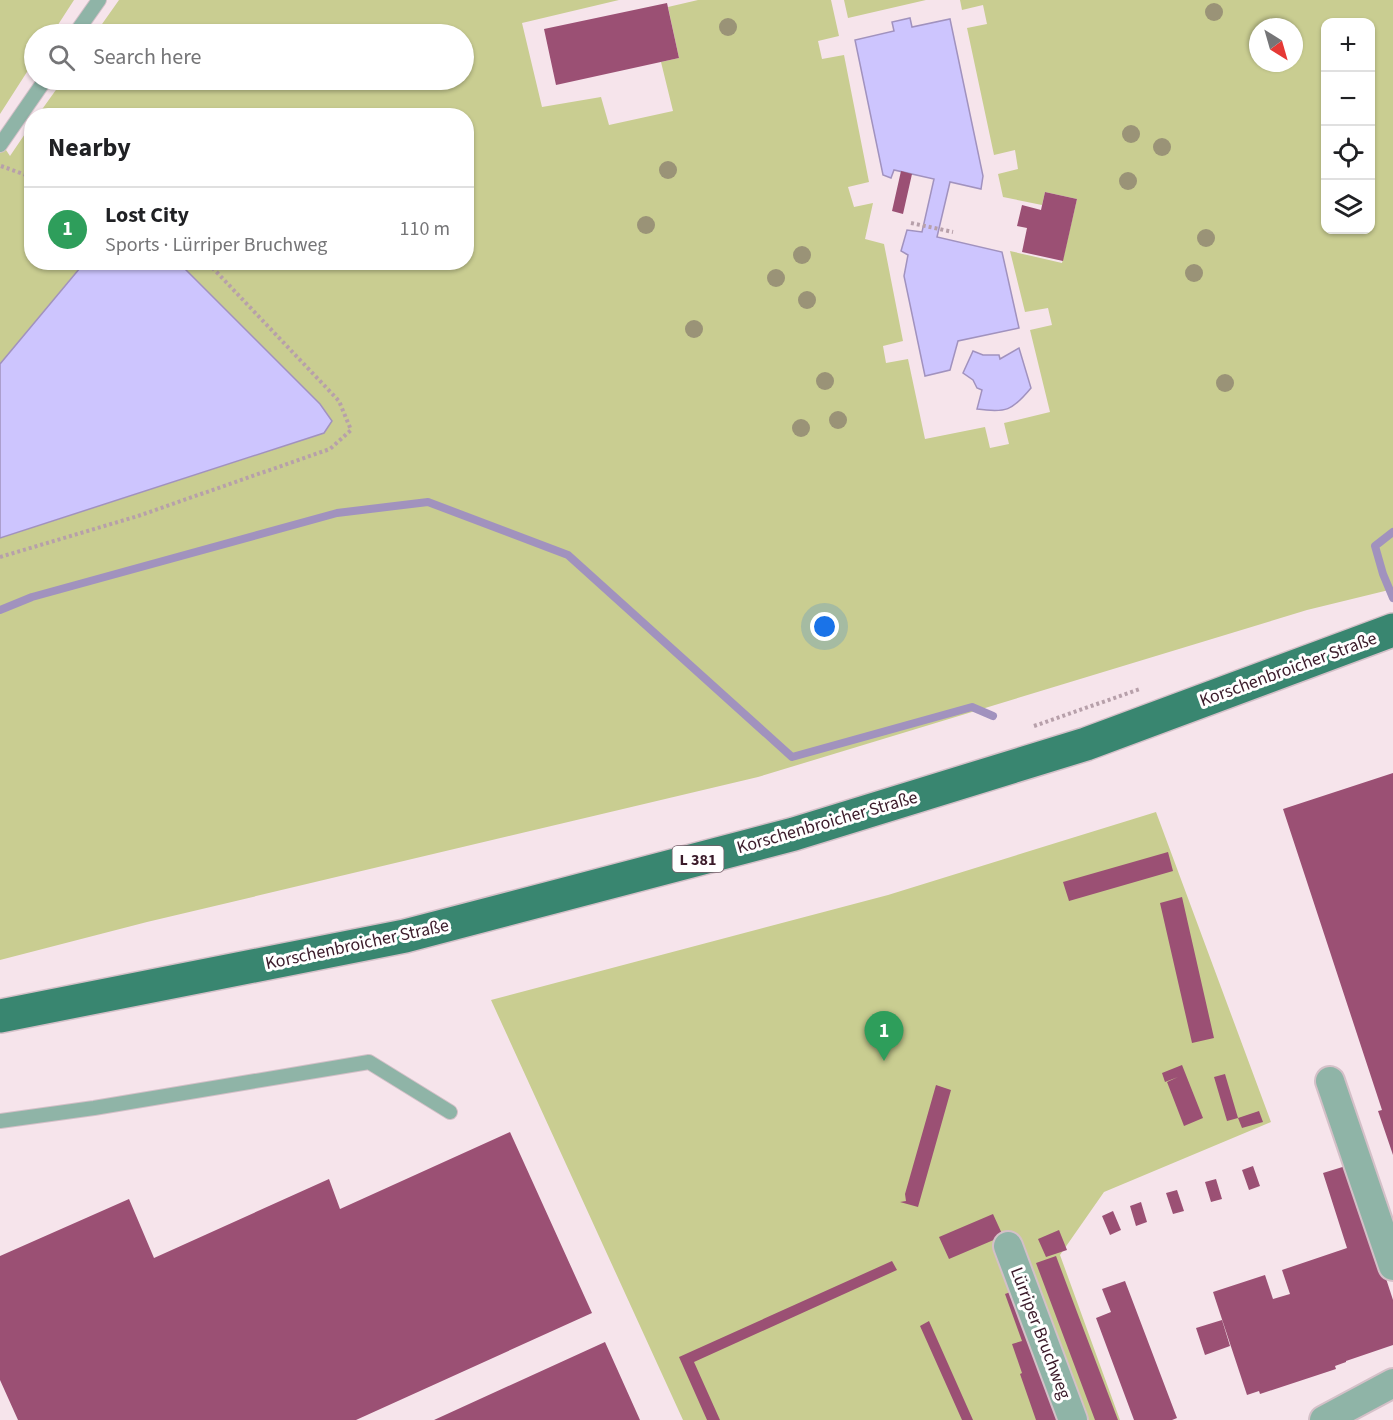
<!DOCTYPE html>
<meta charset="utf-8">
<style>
:root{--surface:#fff;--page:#f6f6f6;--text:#202124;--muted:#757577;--line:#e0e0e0;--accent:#0f766e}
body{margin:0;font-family:"Source Sans 3",sans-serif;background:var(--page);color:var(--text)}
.controls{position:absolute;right:18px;top:18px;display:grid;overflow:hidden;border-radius:12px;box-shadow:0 2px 4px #0004}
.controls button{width:54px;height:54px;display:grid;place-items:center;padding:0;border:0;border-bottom:2px solid var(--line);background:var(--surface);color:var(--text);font:30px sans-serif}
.compass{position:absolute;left:1249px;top:18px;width:54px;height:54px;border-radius:50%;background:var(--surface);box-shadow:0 2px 4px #0004;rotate:143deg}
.you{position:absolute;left:825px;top:627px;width:21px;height:21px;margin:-15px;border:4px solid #fff;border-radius:50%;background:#1a73e8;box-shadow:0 0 0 9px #1a73e833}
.badge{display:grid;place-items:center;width:39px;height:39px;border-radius:50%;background:var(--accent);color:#fff;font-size:20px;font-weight:700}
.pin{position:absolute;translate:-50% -50px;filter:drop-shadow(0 2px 3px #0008)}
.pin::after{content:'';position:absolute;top:32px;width:21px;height:18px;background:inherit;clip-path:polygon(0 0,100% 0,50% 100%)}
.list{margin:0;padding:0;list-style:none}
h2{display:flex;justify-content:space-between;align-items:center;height:78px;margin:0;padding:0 24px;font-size:26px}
h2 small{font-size:20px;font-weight:400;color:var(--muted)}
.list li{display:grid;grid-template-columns:39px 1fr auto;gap:18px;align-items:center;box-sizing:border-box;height:84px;padding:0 24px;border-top:2px solid var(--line)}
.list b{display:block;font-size:22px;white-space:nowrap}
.list p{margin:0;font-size:20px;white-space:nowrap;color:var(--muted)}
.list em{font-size:20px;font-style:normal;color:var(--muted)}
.icon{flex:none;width:33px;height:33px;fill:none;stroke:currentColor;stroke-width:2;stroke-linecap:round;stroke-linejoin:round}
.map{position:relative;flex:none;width:1393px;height:1420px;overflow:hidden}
.search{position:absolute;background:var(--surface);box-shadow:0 2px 4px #0004;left:24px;top:24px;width:450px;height:66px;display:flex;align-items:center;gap:15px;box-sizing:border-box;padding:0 21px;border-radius:33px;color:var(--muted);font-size:22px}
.panel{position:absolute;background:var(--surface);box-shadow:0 2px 4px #0004;left:24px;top:108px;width:450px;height:162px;border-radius:24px}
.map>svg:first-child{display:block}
.green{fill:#c9cd91;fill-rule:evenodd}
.water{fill:#cdc5fe;stroke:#a192be;stroke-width:1.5}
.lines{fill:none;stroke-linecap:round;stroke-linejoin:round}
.stream{stroke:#a192be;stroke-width:8}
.building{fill:#9b5074}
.service-casing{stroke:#d4c0c8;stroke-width:16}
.minor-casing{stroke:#d4c0c8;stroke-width:32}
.primary-casing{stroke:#d4c0c8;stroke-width:36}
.path{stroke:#b7a0aa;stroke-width:4;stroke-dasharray:3 3;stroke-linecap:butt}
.service{stroke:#8fb4a7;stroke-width:14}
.minor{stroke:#8fb4a7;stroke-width:28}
.primary{stroke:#398670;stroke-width:33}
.tree{fill:#9a9377}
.labels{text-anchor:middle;stroke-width:6;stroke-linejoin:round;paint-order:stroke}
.shield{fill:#fff;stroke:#765f6a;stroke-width:1.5}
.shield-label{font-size:16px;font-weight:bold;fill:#3b1b2a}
.street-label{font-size:18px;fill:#3b1b2a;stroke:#fff}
</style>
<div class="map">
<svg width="1393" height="1420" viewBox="0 0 1393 1420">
<rect width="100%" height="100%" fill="#f6e4eb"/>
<!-- green -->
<path class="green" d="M0,0h74l-22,34h-18v27l-34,53z
M119,0h500l-97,23 20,84 59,-10 8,28 64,-14 -12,-49 18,-4 -11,-51 30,-7h133l8,36 -21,5 4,18 22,-4 25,127 -21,5 6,20 19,-4 -8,36 19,5 19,97 -20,5 3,17 22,-4 17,80 60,-12 5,21 19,-4 -5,-21 46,-11 -20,-82 22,-5 -4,-17 -23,4 -15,-61 52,12 15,-64 -32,-7 -3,13 -39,-8 -5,-23 20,-5 -3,-19 -21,5 -27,-127 20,-4 -4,-19 -21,5 -2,-10h433v589l-86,21 -549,167 -611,145 -147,38v-422l324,-105 8,-12 -12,-17 -141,-141 287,-1v-146l-428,-1 25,-35h401v-46h-369zM1326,22h44v208h-44zM1258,27h36v36h-36z
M844,0h82l-78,18z
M31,125l1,137 53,1 -85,101v-223l10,15z
M1156,812l115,310 -167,70 -44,63 60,165h-437l-192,-420 397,-105z"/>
<!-- water -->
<path class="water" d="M910,18l2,9 38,-8 33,157 -2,13 -31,-7 -13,55 65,15 17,76 -61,13 -8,29 -25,6 -21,-100 4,-21 -7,-4 6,-21 15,2 12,-53 -40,-9 -3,8 -8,-3 -28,-135 39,-9 -2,-9z
M85,262l94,1 141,141 12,17 -8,12 -324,105v-174z
M1019,348l12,40c-19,23 -25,25 -54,21l5,-19 -5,-2 -4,-8 -10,-7 10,-22 10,4h16l1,4z"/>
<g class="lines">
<!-- stream -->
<path class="stream" d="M1393,532l-18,14 8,28 10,24
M0,610l32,-13 305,-84 91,-11 140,53 224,202 180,-50 21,9"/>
</g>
<!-- building -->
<path class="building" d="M667,3l12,55 -123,27 -12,-56z
M901,171l11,3 -9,40 -11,-3z
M1045,192l32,7 -14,62 -41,-9 5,-24 -10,-2 5,-21 19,5z
M1393,773v382l-15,-44 4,-1 -99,-301z
M1168,852l5,19 -104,30 -6,-19z
M1182,897l32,141 -22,5 -32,-140z
M1182,1065l21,53 -19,8 -17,-44 11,-5 -13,5 -3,-9z
M1225,1074l13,44 -11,3 -13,-44z
M936,1085l15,5 -33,117 -18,-5 6,-1 -1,-7z
M1259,1111l4,11 -21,6 -4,-10z
M510,1132l82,181 -236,107h-338l-18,-40v-124l129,-57 25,59 175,-79 11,30z
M1349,1165l44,135v45l-47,16v1l-11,4 1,3 -76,25 -1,-3 -12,4 -34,-103 52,-17 8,24 17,-5 -8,-24 65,-22 -24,-75z
M1253,1166l7,20 -11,4 -7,-20z
M1216,1179l6,20 -11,3 -6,-20z
M1177,1190l7,21 -11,3 -7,-21z
M1141,1202l6,20 -11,4 -6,-20z
M1113,1211l8,19 -11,5 -8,-19z
M993,1214l10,22 -54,23 -10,-22z
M1059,1230l8,20 -21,7 -8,-18z
M1056,1256l21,56 41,108h-23l-59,-157z
M892,1261l5,9 -203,92 26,58h-13l-28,-63z
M1125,1281l52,137 -5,2h-38l-38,-102 15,-6 -9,-23z
M1013,1291l48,129h-25l-16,-46 2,-1 -10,-29 10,-3 -17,-47z
M1222,1320l8,26 -25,9 -9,-27z
M929,1321l44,99h-11l-42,-94z
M605,1342l35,78h-206z"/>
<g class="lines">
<defs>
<path id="service" d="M75,34l24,-34
M0,145l45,-65
M0,1121l94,-13 275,-46 81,50"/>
<path id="minor" d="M1330,1081l63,185
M1008,1246l65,174
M1324,1420l69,-37"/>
<path id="primary" d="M0,1016l405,-80 389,-102 292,-90 307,-114"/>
</defs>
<!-- service casing -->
<use href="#service" class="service-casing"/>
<!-- minor casing -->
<use href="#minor" class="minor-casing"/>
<!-- primary casing -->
<use href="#primary" class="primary-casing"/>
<!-- path -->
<path class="path" d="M1,166l31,11
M911,223l42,9
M0,557l138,-41 192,-67 21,-19 -12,-29 -132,-139
M1034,726l106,-37"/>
<!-- service -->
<use href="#service" class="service"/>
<!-- minor -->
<use href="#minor" class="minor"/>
<!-- primary -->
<use href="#primary" class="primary"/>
</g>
<!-- trees -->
<g class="tree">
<circle cx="1214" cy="12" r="9"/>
<circle cx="728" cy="27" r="9"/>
<circle cx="1131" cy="134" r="9"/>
<circle cx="1162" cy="147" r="9"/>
<circle cx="668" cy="170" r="9"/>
<circle cx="1128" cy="181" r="9"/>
<circle cx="646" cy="225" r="9"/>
<circle cx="1206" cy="238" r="9"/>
<circle cx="802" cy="255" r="9"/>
<circle cx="1194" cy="273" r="9"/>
<circle cx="776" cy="278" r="9"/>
<circle cx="807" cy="300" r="9"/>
<circle cx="694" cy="329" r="9"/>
<circle cx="825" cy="381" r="9"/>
<circle cx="1225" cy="383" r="9"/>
<circle cx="838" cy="420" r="9"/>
<circle cx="801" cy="428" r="9"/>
</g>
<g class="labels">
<!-- shield labels -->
<rect class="shield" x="672.5" y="846" width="51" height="26" rx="4.5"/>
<g class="shield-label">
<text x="698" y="865">L 381</text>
</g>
<!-- street labels -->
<g class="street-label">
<text transform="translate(1288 669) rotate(-20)" y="6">Korschenbroicher Straße</text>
<text transform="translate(827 822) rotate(-16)" y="6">Korschenbroicher Straße</text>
<text transform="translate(357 944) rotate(-12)" y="6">Korschenbroicher Straße</text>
<text transform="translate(1041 1333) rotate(69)" y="6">Lürriper Bruchweg</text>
</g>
</g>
</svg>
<div class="controls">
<button>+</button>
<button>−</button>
<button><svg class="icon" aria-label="locate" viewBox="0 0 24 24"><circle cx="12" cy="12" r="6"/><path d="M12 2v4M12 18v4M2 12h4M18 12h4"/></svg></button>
<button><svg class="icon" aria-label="layers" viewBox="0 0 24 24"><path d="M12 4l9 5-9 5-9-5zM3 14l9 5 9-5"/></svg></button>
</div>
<svg class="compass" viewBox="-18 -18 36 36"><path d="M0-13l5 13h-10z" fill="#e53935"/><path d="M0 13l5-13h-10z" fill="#757577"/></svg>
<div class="you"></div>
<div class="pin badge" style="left:884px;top:1061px;background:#2e9e5b">1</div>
<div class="search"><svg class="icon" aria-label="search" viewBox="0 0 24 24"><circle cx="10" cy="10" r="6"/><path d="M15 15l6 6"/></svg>Search here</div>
<section class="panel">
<h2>Nearby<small></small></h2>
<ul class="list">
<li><span class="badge" style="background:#2e9e5b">1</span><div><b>Lost City</b><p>Sports · Lürriper Bruchweg</p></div><em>110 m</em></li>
</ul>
</section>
</div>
